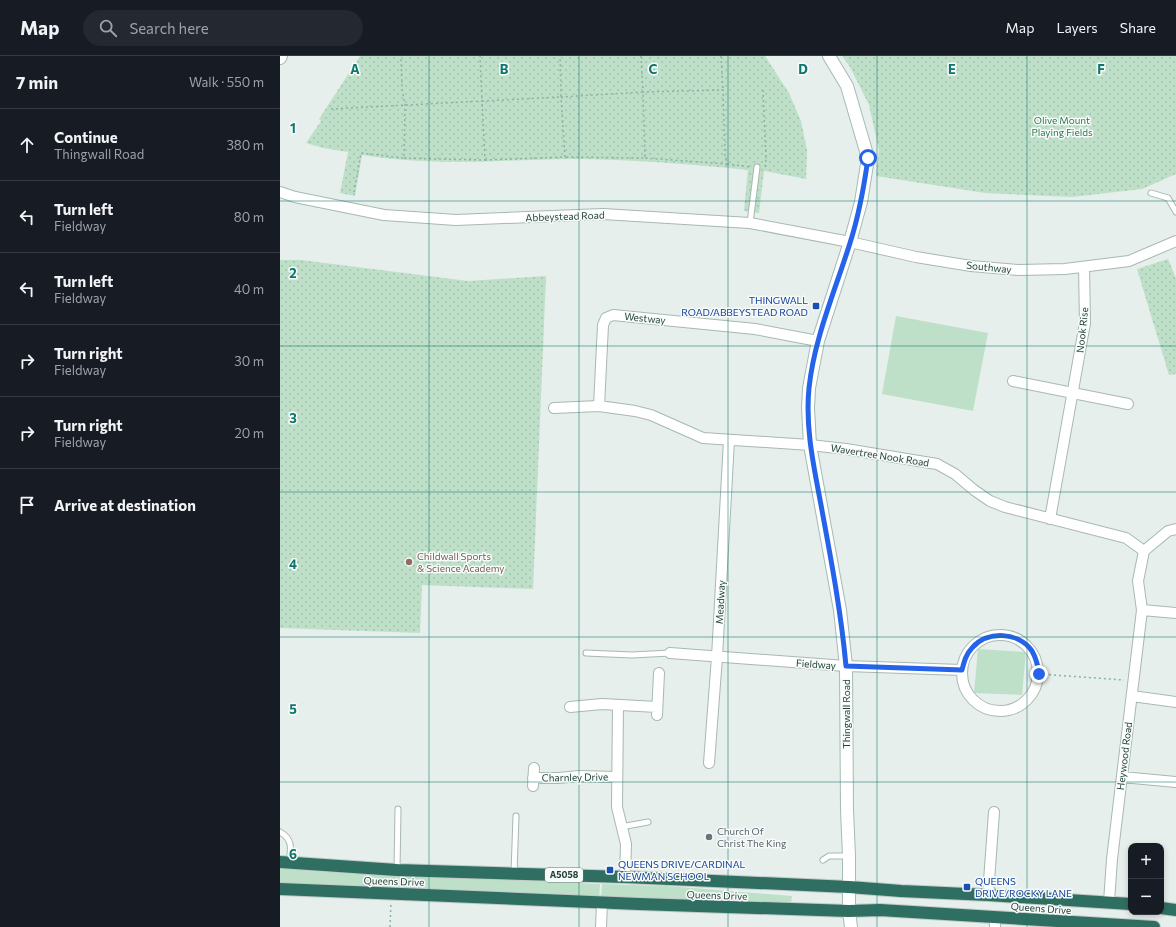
<!DOCTYPE html>
<meta charset="utf-8">
<style>
:root{--surface:#171b24;--page:#242831;--text:#f1f3f6;--muted:#9ea1a6;--line:#363941}
body{margin:0;font-family:Commissioner,sans-serif;background:var(--page);color:var(--text)}
.controls{position:absolute;right:12px;bottom:12px;display:grid;overflow:hidden;border-radius:8px;box-shadow:0 2px 6px #0003}
.controls button{width:36px;height:36px;display:grid;place-items:center;padding:0;border:0;border-bottom:1px solid var(--line);background:var(--surface);color:var(--text);font:20px sans-serif}
.stop{position:absolute;width:12px;height:12px;margin:-9px;border:3px solid #2563eb;border-radius:50%;background:#fff}
.stop.end{background:#2563eb;border-color:#fff;box-shadow:0 1px 4px #0008}
.list{margin:0;padding:0;list-style:none}
h2{display:flex;justify-content:space-between;align-items:center;height:52px;margin:0;padding:0 16px;font-size:17px}
h2 small{font-size:13px;font-weight:400;color:var(--muted)}
.list li{display:grid;grid-template-columns:26px 1fr auto;gap:12px;align-items:center;box-sizing:border-box;height:72px;padding:0 16px;border-top:1px solid var(--line)}
.list b{display:block;font-size:15px;white-space:nowrap}
.list p{margin:0;font-size:13px;white-space:nowrap;color:var(--muted)}
.list em{font-size:13px;font-style:normal;color:var(--muted)}
.icon{flex:none;width:22px;height:22px;fill:none;stroke:currentColor;stroke-width:2;stroke-linecap:round;stroke-linejoin:round}
.map{position:relative;flex:none;width:896px;height:871px;overflow:hidden}
header{display:flex;align-items:center;gap:24px;box-sizing:border-box;height:56px;padding:0 20px;background:var(--surface);border-bottom:1px solid var(--line)}
header strong{font-size:19px}
nav{display:flex;gap:22px;margin-inline-start:auto;font-size:14px}
.search{width:280px;height:36px;background:var(--page);display:flex;align-items:center;gap:10px;box-sizing:border-box;padding:0 14px;border-radius:22px;color:var(--muted);font-size:15px}
main{display:flex}
aside{flex:1;background:var(--surface)}
.map>svg:first-child{display:block}
.grass{fill:#bfe0c8}
.park{fill:url(#park-dots)}
.lines{fill:none;stroke-linecap:round;stroke-linejoin:round}
.lane-casing{stroke:#a8b8b2;stroke-width:7}
.street-casing{stroke:#a8b8b2;stroke-width:12}
.secondary-casing{stroke:#a4bbb3;stroke-width:14}
.highway-casing{stroke:#c2cac8;stroke-width:14}
.path{stroke:#86b3a5;stroke-width:1.5;stroke-dasharray:2 3;stroke-linecap:butt}
.lane{stroke:#fff;stroke-width:5}
.street{stroke:#fff;stroke-width:10}
.secondary{stroke:#fff;stroke-width:12}
.highway{stroke:#2f6f62;stroke-width:12}
.route{stroke:#2563eb;stroke-width:5}
.grid{fill:none;stroke:#0f766e;stroke-width:1;stroke-opacity:0.55}
.transit-dot{fill:#1a4fb4;stroke:#f7fbf9;stroke-width:1.5}
.education-dot{fill:#8d6e63;stroke:#f7fbf9;stroke-width:1.5}
.worship-dot{fill:#6b7280;stroke:#f7fbf9;stroke-width:1.5}
.labels{text-anchor:middle;stroke-width:3;stroke-linejoin:round;paint-order:stroke}
.shield{fill:#f7fbf9;stroke:#637a73;stroke-width:1}
.shield-label{font-size:9px;font-weight:bold;fill:#24423a}
.park-label{font-size:10px;fill:#2d7a4b;stroke:#f7fbf9}
.street-label{font-size:10px;fill:#24423a;stroke:#f7fbf9}
.transit-label{font-size:10px;fill:#164399;stroke:#f7fbf9;text-anchor:start}
.education-label{font-size:10px;fill:#785e54;stroke:#f7fbf9;text-anchor:start}
.worship-label{font-size:10px;fill:#5b616d;stroke:#f7fbf9;text-anchor:start}
.grid-label{font-size:13px;text-anchor:middle;font-weight:bold;fill:#0f766e;stroke:#f7fbf9;stroke-width:3;stroke-linejoin:round;paint-order:stroke}
</style>
<header>
<strong>Map</strong>
<div class="search"><svg class="icon" aria-label="search" viewBox="0 0 24 24"><circle cx="10" cy="10" r="6"/><path d="M15 15l6 6"/></svg>Search here</div>
<nav><a>Map</a><a>Layers</a><a>Share</a></nav>
</header>
<main>
<aside>
<h2>7 min<small>Walk · 550 m</small></h2>
<ul class="list">
<li><svg class="icon" aria-label="ahead" viewBox="0 0 24 24"><path d="M12 20V5M6 11l6-6 6 6"/></svg><div><b>Continue</b><p>Thingwall Road</p></div><em>380 m</em></li>
<li><svg class="icon" aria-label="left" viewBox="0 0 24 24"><path d="M17 20v-9H6M10 6l-5 5 5 5"/></svg><div><b>Turn left</b><p>Fieldway</p></div><em>80 m</em></li>
<li><svg class="icon" aria-label="left" viewBox="0 0 24 24"><path d="M17 20v-9H6M10 6l-5 5 5 5"/></svg><div><b>Turn left</b><p>Fieldway</p></div><em>40 m</em></li>
<li><svg class="icon" aria-label="right" viewBox="0 0 24 24"><path d="M7 20v-9h11M14 6l5 5-5 5"/></svg><div><b>Turn right</b><p>Fieldway</p></div><em>30 m</em></li>
<li><svg class="icon" aria-label="right" viewBox="0 0 24 24"><path d="M7 20v-9h11M14 6l5 5-5 5"/></svg><div><b>Turn right</b><p>Fieldway</p></div><em>20 m</em></li>
<li><svg class="icon" aria-label="arrive" viewBox="0 0 24 24"><path d="M6 21V4h12l-3 4 3 4H6"/></svg><div><b>Arrive at destination</b></div></li>
</ul>
</aside>
<div class="map">
<svg width="896" height="871" viewBox="0 0 896 871">
<defs>
<pattern id="park-dots" width="8" height="8" patternUnits="userSpaceOnUse"><rect width="8" height="8" fill="#bfe0c8"/><path d="M2 2h.1M6 6h.1" fill="none" stroke="#a4c1ad" stroke-width="1.8" stroke-linecap="round"/></pattern>
</defs>
<rect width="100%" height="100%" fill="#e6efeb"/>
<!-- grass -->
<path class="grass" d="M616,260l92,17 -15,78 -91,-17z
M698,593l48,3 -4,43 -48,-2z
M0,812l31,3 289,13 -1,15 -319,-13z
M322,828l65,2 125,10 -1,8 -190,-4z"/>
<!-- park -->
<path class="park" d="M80,0h405l24,37 12,28 6,29 -1,29 -42,-8 -5,42 -15,-2 4,-41c-59,-6 -118,-11 -178,-11 -55,1 -111,5 -166,1 -14,-1 -28,-3 -42,-5l-7,41 -15,-3 8,-41 -25,-4 -17,-5 15,-22 -2,-2z
M562,0h334v118l-34,15 -70,8 -87,-4 -109,-17 3,-26 -10,-45 -19,-38z
M888,203l8,19v96l-7,1 -32,-106z
M0,204h21l167,21 78,-5 -13,313 -111,-4 -2,48 -140,-5z"/>
<g class="lines">
<defs>
<path id="lane" d="M871,137l17,5 8,14
M470,167l7,-56
M306,597l46,2 38,-2
M341,771l27,-5
M0,776c13,7 11,17 9,30
M543,804l6,-4h19
M117,814l1,-61
M234,817l2,-57"/>
<path id="street" d="M0,136l15,5 89,18 72,5 147,-6 147,9 100,19 66,15 55,9 48,4 46,-1 64,-8 47,-20
M733,325l115,23
M319,350l4,-81 3,-7 7,-3 142,14 63,12
M274,352l45,-2 36,5 16,4 52,23 107,7 36,4 91,15 18,10 19,16 16,11 15,6 121,31 18,13 -6,30 4,29 -30,249 -3,43
M770,463l35,-196 -1,-56
M864,495l24,-20 8,-2
M862,554l34,3
M682 617a38 38 0 1 1 76 0a38 38 0 1 1-76 0Z
M390,597l176,13 116,4
M852,640l44,6
M338,650l-1,101 9,37 -1,33
M290,651l32,-3 55,3
M377,659l2,-42
M429,707l8,-106 12,-217
M842,721l54,5
M253,722h26l20,-2 38,1
M253,730l1,-18
M708,839l6,-83
M715,861v10
M321,871l1,-24"/>
<path id="secondary" d="M549,0l18,30 21,72 -7,44 -11,40 -32,99 -9,47 -1,20 2,37 30,165 6,56 1,144 2,46v55l2,16
M0,2l1,-2"/>
<path id="highway" d="M0,806l117,8 228,7 224,10 52,4 87,4 143,9
M0,833l359,15 210,7 31,-1 274,17
M881,852l15,2"/>
</defs>
<!-- lane casing -->
<use href="#lane" class="lane-casing"/>
<!-- street casing -->
<use href="#street" class="street-casing"/>
<!-- secondary casing -->
<use href="#secondary" class="secondary-casing"/>
<!-- highway casing -->
<use href="#highway" class="highway-casing"/>
<!-- path -->
<path class="path" d="M361,0l2,36 80,-2 2,66 2,8 -82,-6
M441,0l2,34
M483,34l3,69 -1,9
M51,53l151,-8 -2,-45
M124,102l31,1 50,1 -3,-59 79,-4 -1,-41
M205,104l80,-3 -4,-60 82,-5 2,66 -80,-1
M447,108l24,3
M74,136l7,-39 43,5 1,-53 -3,-16 -1,-33
M759,618l85,6
M428,814l1,-7
M110,871l1,-24"/>
<!-- lane -->
<use href="#lane" class="lane"/>
<!-- street -->
<use href="#street" class="street"/>
<!-- secondary -->
<use href="#secondary" class="secondary"/>
<!-- highway -->
<use href="#highway" class="highway"/>
</g>
<g class="lines">
<!-- route -->
<path class="route" d="M588,102c-4,29 -9,57 -18,85 -15,48 -36,96 -41,145 -4,40 5,79 12,117 10,54 20,107 25,161l116,4c2,-8 4,-16 10,-22 15,-18 47,-16 60,3 4,7 6,15 7,23"/>
</g>
<!-- grid -->
<path class="grid" d="M149,0v871M299,0v871M448,0v871M597,0v871M747,0v871M0,145h896M0,290h896M0,436h896M0,581h896M0,726h896"/>
<!-- markers -->
<g class="transit-dot">
<rect x="532" y="246" width="8" height="8" rx="2"/>
<rect x="326" y="810" width="8" height="8" rx="2"/>
<rect x="683" y="827" width="8" height="8" rx="2"/>
</g>
<circle class="education-dot" cx="129" cy="506" r="4"/>
<circle class="worship-dot" cx="429" cy="781" r="4"/>
<g class="labels">
<!-- shield labels -->
<rect class="shield" x="265" y="812" width="38" height="14" rx="3"/>
<g class="shield-label">
<text x="284" y="822">A5058</text>
</g>
<!-- park labels -->
<g class="park-label">
<text x="782" y="68">Olive Mount<tspan x="782" dy="12">Playing Fields</tspan></text>
</g>
<!-- street labels -->
<g class="street-label">
<text transform="translate(285 160) rotate(-2)" y="4">Abbeystead Road</text>
<text transform="translate(709 211) rotate(6)" y="4">Southway</text>
<text transform="translate(365 262) rotate(6)" y="4">Westway</text>
<text transform="translate(802 274) rotate(-84)" y="4">Nook Rise</text>
<text transform="translate(600 399) rotate(9)" y="4">Wavertree Nook Road</text>
<text transform="translate(440 546) rotate(-87)" y="4">Meadway</text>
<text transform="translate(536 608) rotate(4)" y="4">Fieldway</text>
<text transform="translate(566 658) rotate(-90)" y="4">Thingwall Road</text>
<text transform="translate(844 700) rotate(-83)" y="4">Heywood Road</text>
<text transform="translate(295 721) rotate(-1)" y="4">Charnley Drive</text>
<text transform="translate(114 825) rotate(2)" y="4">Queens Drive</text>
<text transform="translate(437 839) rotate(2)" y="4">Queens Drive</text>
<text transform="translate(761 852) rotate(4)" y="4">Queens Drive</text>
</g>
<!-- transit labels -->
<g class="transit-label">
<text x="528" y="248" text-anchor="end">THINGWALL<tspan x="528" dy="12">ROAD/ABBEYSTEAD ROAD</tspan></text>
<text x="338" y="812">QUEENS DRIVE/CARDINAL<tspan x="338" dy="12">NEWMAN SCHOOL</tspan></text>
<text x="695" y="829">QUEENS<tspan x="695" dy="12">DRIVE/ROCKY LANE</tspan></text>
</g>
<!-- education labels -->
<g class="education-label">
<text x="137" y="504">Childwall Sports<tspan x="137" dy="12">&amp; Science Academy</tspan></text>
</g>
<!-- worship labels -->
<g class="worship-label">
<text x="437" y="779">Church Of<tspan x="437" dy="12">Christ The King</tspan></text>
</g>
</g>
<g class="grid-label">
<text x="75" y="18">A</text>
<text x="224" y="18">B</text>
<text x="373" y="18">C</text>
<text x="523" y="18">D</text>
<text x="672" y="18">E</text>
<text x="821" y="18">F</text>
<text x="13" y="77">1</text>
<text x="13" y="222">2</text>
<text x="13" y="367">3</text>
<text x="13" y="513">4</text>
<text x="13" y="658">5</text>
<text x="13" y="803">6</text>
</g>
</svg>
<div class="controls">
<button>+</button>
<button>−</button>
</div>
<div class="stop" style="left:588px;top:102px"></div>
<div class="stop end" style="left:759px;top:618px"></div>
</div>
</main>
